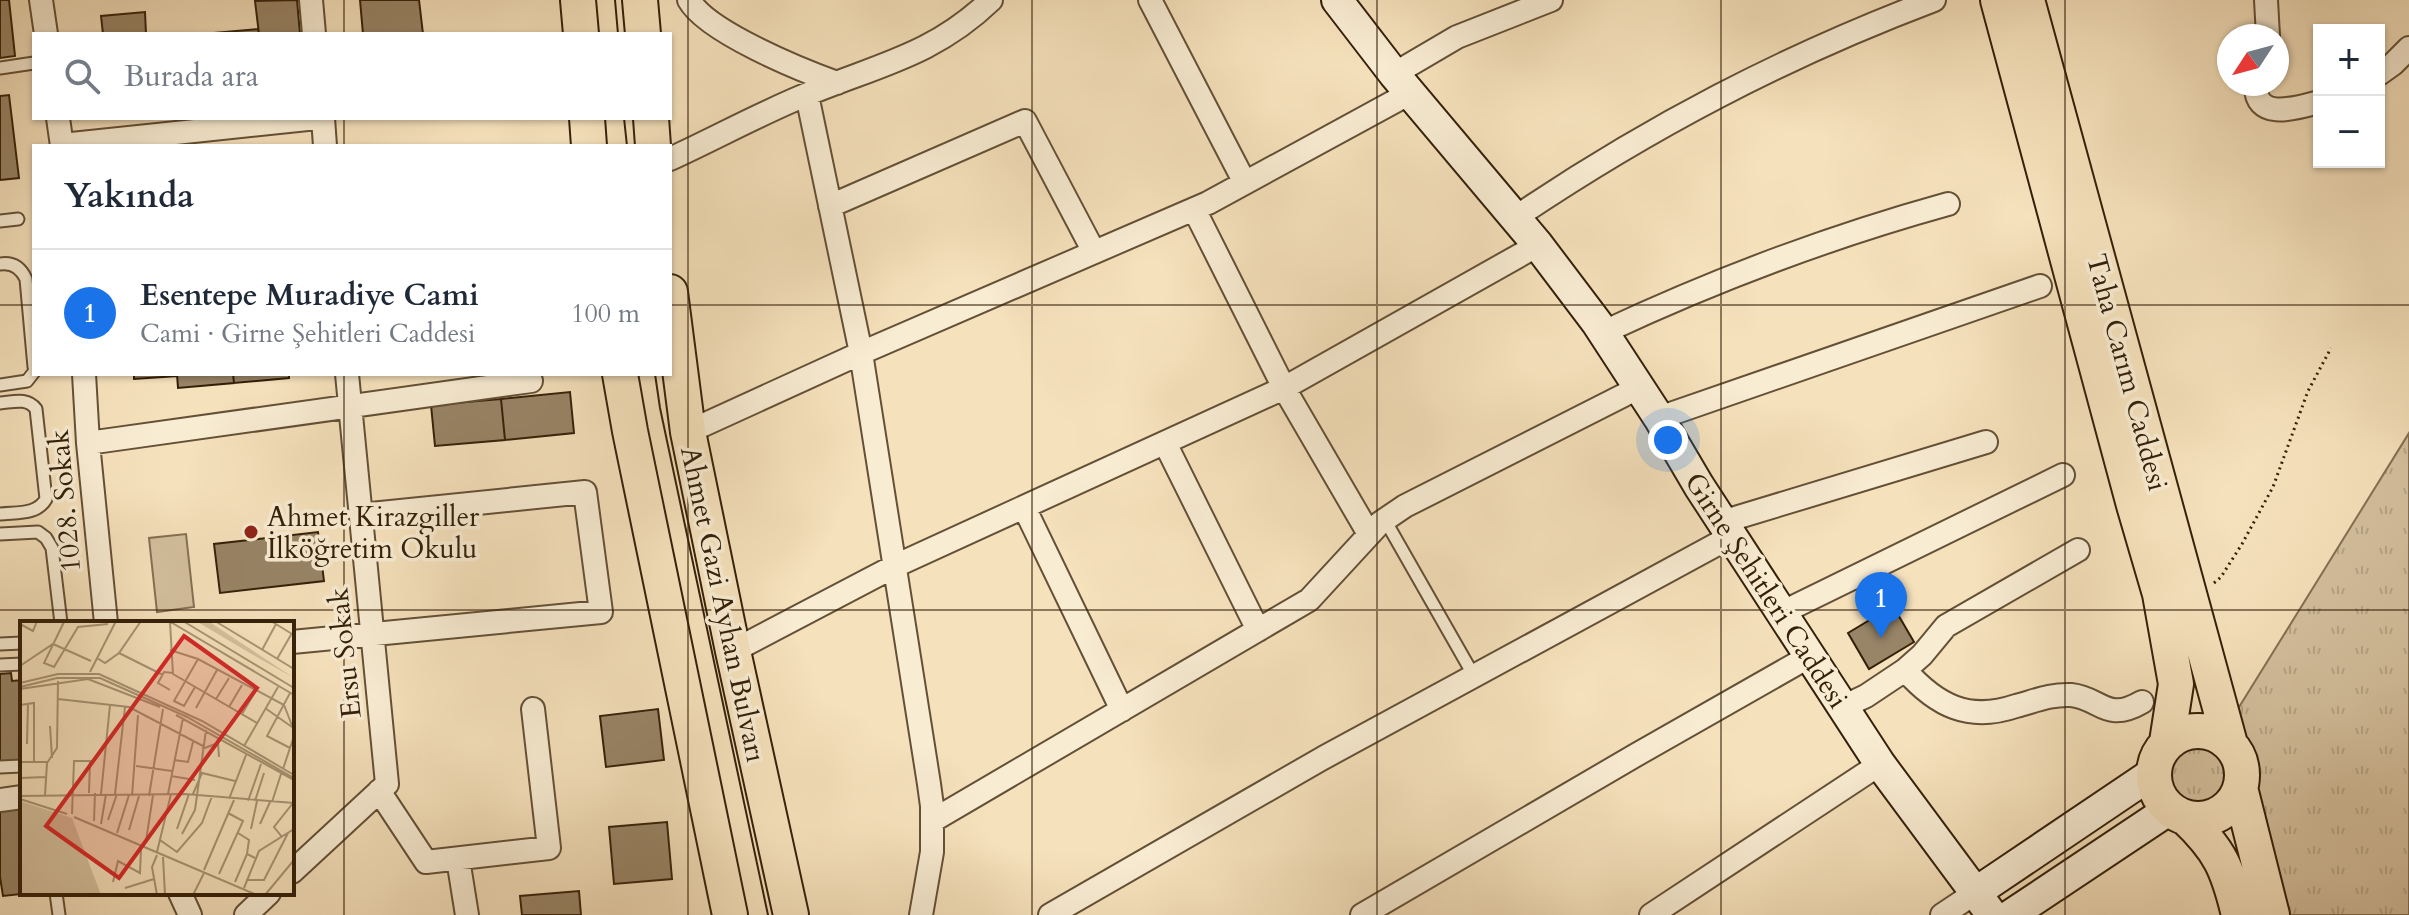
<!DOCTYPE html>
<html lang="tr">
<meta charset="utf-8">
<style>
:root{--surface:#fff;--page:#f2f2f3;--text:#1f2937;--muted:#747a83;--line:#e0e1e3;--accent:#1a73e8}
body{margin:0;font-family:Cardo,serif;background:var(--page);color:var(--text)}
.controls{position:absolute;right:24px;top:24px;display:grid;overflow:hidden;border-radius:0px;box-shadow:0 2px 6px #0004}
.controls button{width:72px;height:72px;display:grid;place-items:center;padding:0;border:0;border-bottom:2px solid var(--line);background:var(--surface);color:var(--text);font:40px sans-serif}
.compass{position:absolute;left:2217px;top:24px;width:72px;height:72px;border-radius:50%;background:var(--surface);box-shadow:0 2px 6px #0004;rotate:234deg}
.you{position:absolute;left:1668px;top:440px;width:28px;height:28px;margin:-20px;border:6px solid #fff;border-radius:50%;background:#1a73e8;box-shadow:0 0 0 12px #1a73e833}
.badge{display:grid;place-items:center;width:52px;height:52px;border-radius:50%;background:var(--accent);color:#fff;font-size:26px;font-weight:700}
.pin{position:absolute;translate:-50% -66px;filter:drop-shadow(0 2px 4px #0008)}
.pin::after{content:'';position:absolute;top:42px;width:28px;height:24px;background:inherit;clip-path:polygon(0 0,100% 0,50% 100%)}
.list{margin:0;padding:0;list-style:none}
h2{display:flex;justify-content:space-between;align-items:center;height:104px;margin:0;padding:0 32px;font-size:34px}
h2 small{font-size:26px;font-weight:400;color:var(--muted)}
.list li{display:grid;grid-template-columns:52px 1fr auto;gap:24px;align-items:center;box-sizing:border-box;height:128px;padding:0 32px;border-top:2px solid var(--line)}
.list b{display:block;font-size:30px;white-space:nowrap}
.list p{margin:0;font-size:26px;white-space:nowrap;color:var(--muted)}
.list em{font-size:26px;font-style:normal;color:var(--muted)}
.icon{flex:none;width:44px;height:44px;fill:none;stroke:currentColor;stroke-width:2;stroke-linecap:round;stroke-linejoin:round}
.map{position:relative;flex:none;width:2409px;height:915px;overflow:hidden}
.search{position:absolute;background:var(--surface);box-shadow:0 2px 6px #0004;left:32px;top:32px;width:640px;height:88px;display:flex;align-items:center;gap:20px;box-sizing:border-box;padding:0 28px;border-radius:0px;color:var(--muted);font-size:30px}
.panel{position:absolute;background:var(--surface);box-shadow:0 2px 6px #0004;left:32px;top:144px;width:640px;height:232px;border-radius:0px}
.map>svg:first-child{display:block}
.grass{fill:url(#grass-tufts);stroke:#847054;stroke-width:2}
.garden{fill:#d4c09e;stroke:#847054;stroke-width:2}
.building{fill:#988466;stroke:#342009;stroke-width:2}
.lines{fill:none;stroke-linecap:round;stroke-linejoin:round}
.lane-casing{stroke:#645036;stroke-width:15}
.street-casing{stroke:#645036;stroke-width:26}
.secondary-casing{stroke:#342009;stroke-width:34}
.primary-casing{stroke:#342009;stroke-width:38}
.path{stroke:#342009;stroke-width:3;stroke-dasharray:2 4;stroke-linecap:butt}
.lane{stroke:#f8ecd3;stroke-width:11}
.street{stroke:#f8ecd3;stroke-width:22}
.secondary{stroke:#f8ecd3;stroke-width:30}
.primary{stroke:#f5e1bc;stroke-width:34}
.tram{stroke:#342009;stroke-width:2}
.grid{fill:none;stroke:#342009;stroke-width:2;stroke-opacity:0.55}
.poi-dot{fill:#8f2418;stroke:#f8ecd3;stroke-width:3}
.labels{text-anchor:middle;stroke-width:7;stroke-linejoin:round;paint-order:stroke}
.street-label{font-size:28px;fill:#342009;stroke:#f8ecd3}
.poi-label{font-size:28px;fill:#342009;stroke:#f8ecd3;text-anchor:start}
.inset-road{fill:none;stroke:#a89474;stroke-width:2}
.view{fill:#d62828;fill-opacity:0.15;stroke:#d62828;stroke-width:4}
.inset-edge{fill:none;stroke:#342009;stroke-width:4}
</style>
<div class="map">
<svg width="2409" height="915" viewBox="0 0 2409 915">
<defs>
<pattern id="grass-tufts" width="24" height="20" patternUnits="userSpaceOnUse" patternTransform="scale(2)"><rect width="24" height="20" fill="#d4c09e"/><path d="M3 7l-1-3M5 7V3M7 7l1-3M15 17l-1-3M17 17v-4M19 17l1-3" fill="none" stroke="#b7a587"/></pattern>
</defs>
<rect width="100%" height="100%" fill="#f5e1bc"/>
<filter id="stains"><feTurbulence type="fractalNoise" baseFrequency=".0025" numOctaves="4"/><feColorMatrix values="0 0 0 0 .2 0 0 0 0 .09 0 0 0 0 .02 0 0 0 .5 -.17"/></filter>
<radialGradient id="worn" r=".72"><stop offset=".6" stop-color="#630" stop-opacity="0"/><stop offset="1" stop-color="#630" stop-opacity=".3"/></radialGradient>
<!-- grass -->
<path class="grass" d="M2409,433v482h-152l-22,-84 -20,-32c-59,26 -62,-73 -2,-50z"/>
<!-- garden -->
<path class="garden" d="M186,534l8,73 -37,5 -8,-74z"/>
<!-- building -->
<path class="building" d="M0,0h9l6,56 -15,2z
M297,0l3,34h-41l-4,-33z
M360,0h59l4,34h-60z
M145,12l1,22h-43l-2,-18z
M258,29l1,5h-57z
M9,95l10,83 -19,2v-84z
M134,374h43v2l-43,3z
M177,374h56l1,9 -56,5z
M233,374h56v4l-55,5z
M570,392l4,41 -69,7 -4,-41z
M501,399l4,41 -70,6 -4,-41z
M318,532l6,49 -104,12 -6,-49z
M1893,606l21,36 -45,27 -21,-36z
M11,673l1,8 10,-1v71l-3,1 1,8 -20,2v-88z
M658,709l6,51 -58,7 -6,-51z
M22,808v85h8l-27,3 -3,-19v-67z
M667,822l5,57 -58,5 -5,-57z
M579,891l2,24h-59l-2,-19z"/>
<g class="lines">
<defs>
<path id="lane" d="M0,68l34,-5
M0,221l18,-2
M0,264c13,-2 21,4 26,15l8,88
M0,385l27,-4 7,-9
M0,403c13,-1 27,-6 36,6l10,90c-9,16 -29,13 -46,15
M1380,523l9,4 85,149
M0,534l38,-2 8,6 6,10 9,75
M0,644l22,-1
M0,665l22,-1
M0,767l22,-1
M56,893l3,22"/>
<path id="street" d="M41,0l5,34
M311,0l3,34
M689,0c18,32 112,70 148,83
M1150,0l95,183
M2266,0l2,36
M1394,74l63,-37 94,-37
M2379,74l14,-10 16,-16
M2256,84c-2,38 41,24 63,18
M807,95l54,258 68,431 3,22v46l-11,63
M58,118l4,28
M323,118l2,28
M62,145l255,-27
M670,159c46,-21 91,-46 138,-65 70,-29 126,-39 183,-94
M830,206l195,-85 69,131
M1194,209l90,179 85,146
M1516,217c134,-90 267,-160 418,-217
M1604,332c111,-52 225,-95 344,-128
M84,374l4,69 18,180
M1659,418l381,-132
M688,432l173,-79 347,-150 202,-110
M88,443l443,-62
M1165,443l93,187
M1024,507l98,203
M1722,522l264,-80
M1781,613l282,-138
M292,642l309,-30 -16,-120 -224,23
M733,651l162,-85 389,-178 254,-143
M1905,670c32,36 64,52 111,36 19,-5 35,-12 55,-11 30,3 35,28 71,7
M1843,707l23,-11 39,-26 17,-15 24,-29 132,-76
M379,791l47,71 123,-14 -16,-139
M0,800l22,-3
M932,821l377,-221 71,-77 25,-17 235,-119
M458,859l9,56
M292,872l95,-88 -40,-410
M180,893l10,22
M246,915l23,-22
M1050,915l273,-157 409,-222
M1362,915l274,-160 174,-99
M1651,915l229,-151
M1942,915l33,-22"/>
<path id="secondary" d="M1337,0l57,74 144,171 59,78 62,95 40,68 181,278 112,151
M1975,893l178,-120
M2011,915l159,-106"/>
<path id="primary" d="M578,0l3,34
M640,0l3,34
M1998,0l136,505 26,89 16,90 -9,58
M2027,0l203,744
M587,118l2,28
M651,118l2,28
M670,292l18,140 45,219 58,264
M620,374l10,57 100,484
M2154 775a44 44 0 1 1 88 0a44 44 0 1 1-88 0Z
M2240,788l32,127
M2185,817c35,33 43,52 54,98"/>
</defs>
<!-- lane casing -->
<use href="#lane" class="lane-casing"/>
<!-- street casing -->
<use href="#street" class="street-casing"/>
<!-- secondary casing -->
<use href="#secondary" class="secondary-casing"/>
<!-- primary casing -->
<use href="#primary" class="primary-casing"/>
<!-- path -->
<path class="path" d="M2214,583l7,-6 21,-33 31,-57 35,-96 23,-43"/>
<!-- lane -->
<use href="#lane" class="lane"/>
<!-- street -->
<use href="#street" class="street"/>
<!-- secondary -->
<use href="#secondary" class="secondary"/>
<!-- primary -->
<use href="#primary" class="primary"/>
<!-- tram -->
<path class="tram" d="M615,0l3,34
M624,118l3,28
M655,374l5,34 108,507"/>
</g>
<!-- grid -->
<path class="grid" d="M344,0v34M688,0v915M1032,0v915M1377,0v915M1721,0v915M2065,0v915M344,118v28M0,305h34M670,305h1739M344,374v541M0,610h2409"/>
<!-- markers -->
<circle class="poi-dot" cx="251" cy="532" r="8"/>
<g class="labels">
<!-- street labels -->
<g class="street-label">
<text transform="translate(2128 372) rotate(75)" y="10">Taha Carım Caddesi</text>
<text transform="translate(64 501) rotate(-95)" y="10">1028. Sokak</text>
<text transform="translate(1767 590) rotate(57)" y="10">Girne Şehitleri Caddesi</text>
<text transform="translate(724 604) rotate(78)" y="10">Ahmet Gazi Ayhan Bulvarı</text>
<text transform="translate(344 653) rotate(-96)" y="10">Ersu Sokak</text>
</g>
<!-- poi labels -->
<g class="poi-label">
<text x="267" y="526">Ahmet Kirazgiller<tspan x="267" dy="32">İlköğretim Okulu</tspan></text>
</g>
</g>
<!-- overview -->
<g transform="translate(20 621)">
<rect width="274" height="274" fill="#f5e1bc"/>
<path d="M0,180l52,17 29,77h-81z" fill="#d4c09e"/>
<path d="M176,0h12l86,57 -46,-26z" fill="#d4c09e"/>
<path class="inset-road" d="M149,0l125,74M163,0l111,67M195,0l79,48M251,0l21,13M44,1l-20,41 10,4 24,-40 30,-3M150,1l3,52 84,49M0,3l13,7 4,-10M150,29l28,9 86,46 9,23M242,29l14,-26M99,32l44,22M77,37l8,5 14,-10 22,-32M257,38l15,-26M0,45l33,-22 38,17M70,51l26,-51M0,62l38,-9h41l103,47 92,54M0,66l37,-9h43l87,39 107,61M175,66l-11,19 -10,-5 24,-42M0,68l68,-10 72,28M150,69l-12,-7 6,-11 9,1M38,78l71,8 74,39M196,78l13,-21M0,84l14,-2v59M209,86l13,-22M176,87l21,-38M245,87l27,19M222,93l13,-22M156,94l118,65M30,105l2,32M7,123l1,-40M224,125l34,-59M270,127l-23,-12 23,-43M182,128l16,-6 1,14M154,139l14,2 5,-20M0,141h27M116,145l36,5M263,148l11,-33M151,155l24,4M0,157l26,-1M81,173l9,-89M95,173l10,-87M148,173l15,-76M173,173l9,-21 33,8M25,174l2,-32 10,-15 1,-67M0,175l165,-2 109,9M112,175l6,-81M129,175l14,-87M0,178l47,15M209,178l17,-44M228,180l13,-37M235,180l9,-28M252,181l9,-28M52,193l2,-53h16l-1,32M54,196l183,78M88,199l9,-26M74,200l1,-28M81,203l5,-30M240,203l10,-22M157,208l12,-35M231,208l6,-28M109,209l10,-34M97,212l12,-38M218,212l11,7 -2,14 8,4M162,213l13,-24 11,-80M262,216l-8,-10 19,-24M140,219l17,12 25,-29 10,-27M126,220l7,-46M137,231l14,-58M143,236l2,38M184,249l30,-70M199,253l24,-53 -15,-8M226,259h18l24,-47M93,261l5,-21 22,12 1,-25M215,261l12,-28M105,267l29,-9M224,267l15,-37 35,-22M137,274l-5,-28 5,-12M173,274l11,-22M245,274l29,-35"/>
<path class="view" d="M164,15l73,52 -138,190 -73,-52z"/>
<rect width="274" height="274" class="inset-edge"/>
</g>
<rect width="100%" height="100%" filter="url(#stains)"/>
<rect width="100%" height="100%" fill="url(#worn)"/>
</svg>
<div class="controls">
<button>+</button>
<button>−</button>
</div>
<svg class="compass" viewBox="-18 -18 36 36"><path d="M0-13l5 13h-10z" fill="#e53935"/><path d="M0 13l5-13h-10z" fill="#747a83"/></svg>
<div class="you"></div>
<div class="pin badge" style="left:1881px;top:638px">1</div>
<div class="search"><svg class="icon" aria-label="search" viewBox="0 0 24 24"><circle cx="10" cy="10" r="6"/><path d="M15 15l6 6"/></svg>Burada ara</div>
<section class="panel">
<h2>Yakında<small></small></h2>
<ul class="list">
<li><span class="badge">1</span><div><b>Esentepe Muradiye Cami</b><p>Cami · Girne Şehitleri Caddesi</p></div><em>100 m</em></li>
</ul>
</section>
</div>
